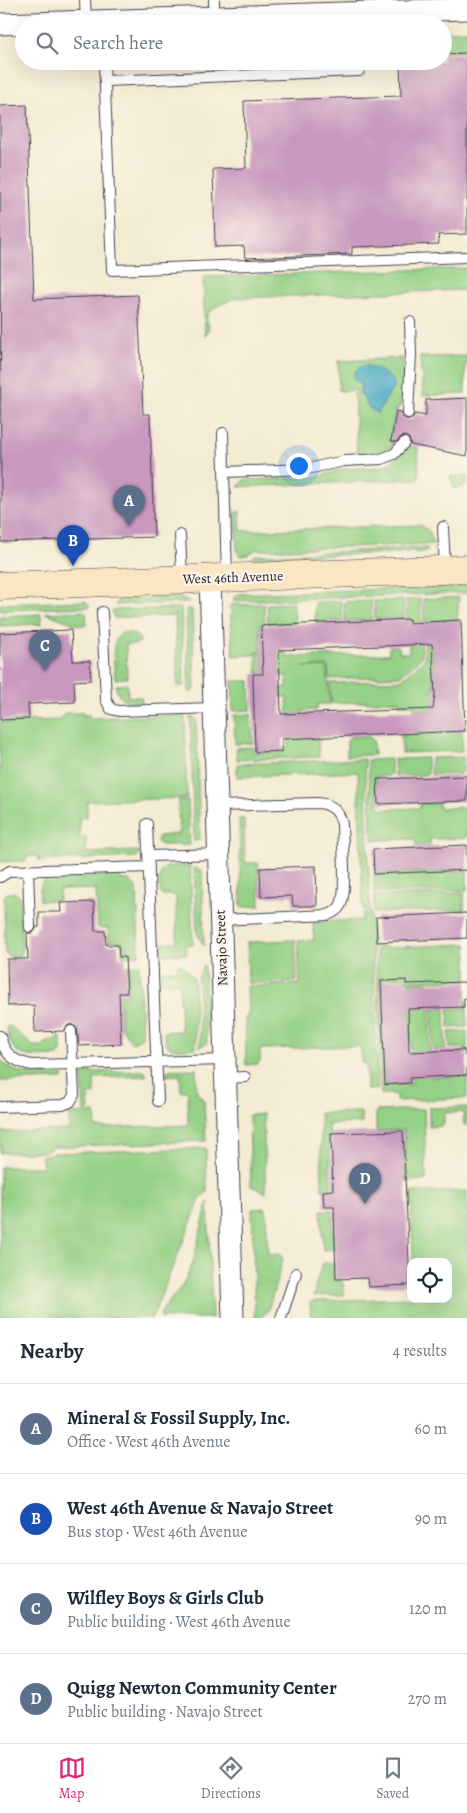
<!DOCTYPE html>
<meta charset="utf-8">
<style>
:root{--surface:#fff;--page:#f6f6f7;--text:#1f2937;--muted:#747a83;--line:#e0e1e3;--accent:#db2777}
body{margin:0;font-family:Alegreya,serif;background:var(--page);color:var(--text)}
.controls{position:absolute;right:15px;bottom:15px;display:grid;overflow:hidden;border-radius:10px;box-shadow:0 5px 20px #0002}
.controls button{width:45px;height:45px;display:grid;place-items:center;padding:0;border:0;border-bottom:1px solid var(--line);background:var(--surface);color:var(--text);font:25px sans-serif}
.you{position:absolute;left:298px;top:465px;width:18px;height:18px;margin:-12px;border:4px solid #fff;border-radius:50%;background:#1a73e8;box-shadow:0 0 0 8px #1a73e833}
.badge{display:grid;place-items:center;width:32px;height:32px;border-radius:50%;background:var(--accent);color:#fff;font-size:16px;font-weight:700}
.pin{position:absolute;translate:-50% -41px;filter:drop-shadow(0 1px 2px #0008)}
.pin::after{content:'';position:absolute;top:26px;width:18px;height:15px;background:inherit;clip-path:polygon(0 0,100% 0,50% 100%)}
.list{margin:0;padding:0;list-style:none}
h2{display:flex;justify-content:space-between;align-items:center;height:65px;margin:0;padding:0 20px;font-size:21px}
h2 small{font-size:16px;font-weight:400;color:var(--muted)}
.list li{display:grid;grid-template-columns:32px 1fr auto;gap:15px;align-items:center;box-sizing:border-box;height:90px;padding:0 20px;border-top:1px solid var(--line)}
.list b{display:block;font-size:19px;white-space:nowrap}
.list p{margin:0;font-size:16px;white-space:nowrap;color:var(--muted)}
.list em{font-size:16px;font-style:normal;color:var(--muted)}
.icon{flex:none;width:28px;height:28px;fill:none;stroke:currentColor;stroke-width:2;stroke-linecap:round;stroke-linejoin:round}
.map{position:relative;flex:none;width:467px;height:1318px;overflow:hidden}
.search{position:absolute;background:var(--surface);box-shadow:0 5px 20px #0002;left:15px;right:15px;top:15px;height:55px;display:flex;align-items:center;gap:12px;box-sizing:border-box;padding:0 18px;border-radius:28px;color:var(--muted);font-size:19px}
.sheet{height:425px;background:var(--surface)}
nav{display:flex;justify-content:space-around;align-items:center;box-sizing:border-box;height:70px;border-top:1px solid var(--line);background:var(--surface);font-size:14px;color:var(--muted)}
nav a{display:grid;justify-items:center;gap:2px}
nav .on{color:var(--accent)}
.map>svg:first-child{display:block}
.green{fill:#94d085;stroke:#5b7960}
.water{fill:#44a7c4;stroke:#336480}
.building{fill:#c898be;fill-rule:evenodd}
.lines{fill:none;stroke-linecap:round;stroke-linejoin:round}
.lane-casing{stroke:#424052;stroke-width:12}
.street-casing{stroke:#424052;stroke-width:23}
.secondary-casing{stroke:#424052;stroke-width:29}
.lane{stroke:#fff;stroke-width:10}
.street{stroke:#fff;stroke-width:21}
.secondary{stroke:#fbe6c3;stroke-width:28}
.labels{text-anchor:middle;stroke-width:4.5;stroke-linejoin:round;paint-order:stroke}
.street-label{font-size:14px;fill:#22223b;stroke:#fcf5e5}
</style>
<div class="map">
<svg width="467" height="1318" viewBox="0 0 467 1318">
<rect width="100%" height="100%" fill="#fcf5e5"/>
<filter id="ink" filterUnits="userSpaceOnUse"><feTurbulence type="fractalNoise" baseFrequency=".02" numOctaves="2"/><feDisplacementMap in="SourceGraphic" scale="10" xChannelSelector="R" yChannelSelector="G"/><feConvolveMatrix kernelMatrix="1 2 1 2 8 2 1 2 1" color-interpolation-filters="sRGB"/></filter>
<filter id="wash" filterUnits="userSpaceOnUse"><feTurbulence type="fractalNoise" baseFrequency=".0096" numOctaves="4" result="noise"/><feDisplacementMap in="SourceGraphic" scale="20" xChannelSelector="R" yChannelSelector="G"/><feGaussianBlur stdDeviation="1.12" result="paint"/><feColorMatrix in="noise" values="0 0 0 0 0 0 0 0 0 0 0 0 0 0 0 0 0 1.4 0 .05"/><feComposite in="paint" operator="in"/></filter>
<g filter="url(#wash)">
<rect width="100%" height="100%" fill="#f4ebd3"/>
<!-- green -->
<path class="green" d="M467,30v21l-24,1v-21z
M467,268v22l-232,8 -16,7 -10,7 -3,7c4,7 4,10 -1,17l-2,-59z
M467,356v8l-2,1v29l-42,2 -3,-39z
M403,358l1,27 -4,22 -4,3 -6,31 3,1 -2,5 -13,6 -21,2 -3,-62 6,-1 9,16 7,5 3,-2 -18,-44 -5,3 -3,8 8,6v6l-22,1 -1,-30z
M408,446l10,2 1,31 -181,8 6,-7 74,-3 24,-8 38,-2 9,-3z
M450,476h17v9l-13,4z
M240,511l1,20 180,-6 9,7 3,12 -178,6 -7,5 -7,1 -4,-4 -1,-40z
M428,548l-3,4 -173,6 4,-3z
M467,586v7l-233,8v-4l5,-3z
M179,597l10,4v2l-74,2 4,-6z
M459,597l-2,23 -24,1 1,23h-2l3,88h27v19l-60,2 -1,-18h14l-1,-30h-14v-4l-69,2 -1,-20 71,-3 24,-21 -2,-60z
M420,599l2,58 -22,19 -71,3 -1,-13 -25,1h24l3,37h-13v6l-15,1 1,27h15l1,19 -82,3 -1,-12 17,-1v6l31,-1v-5h5l-2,-50h-6v-9l6,-1v-11h-6l-1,-4 -23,1v-20l29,-1 1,5 102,-3v-7h10l1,6h9v-7h2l-1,-27 -3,-1 -1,-18z
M403,600l1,18 -29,1 -1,-18z
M86,601l4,6 -90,3v-6z
M341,601l1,20 -27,1v-20z
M371,601l1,19 -27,1 -1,-19z
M294,603l1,20 -27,1 -1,-20z
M264,604l1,20 -5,1 1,27h-5v3l-23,1 -3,-51z
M181,608l3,78 -6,1 -3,-71 -61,2 -2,-8z
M186,609h6l3,79 -2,4h-4z
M84,611l2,2 1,12h-9l-33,-12z
M41,614v10l-41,2v-10z
M127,632l9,3 4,5v2l-3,2 -11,1 1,33 -12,1c0,-15 -8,-44 12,-47z
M232,681h18l1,29 -18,1z
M127,684l1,13h13l1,5c-12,5 -26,-4 -26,-17z
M65,713h18v2h6l1,3 95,-3 2,83 -100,3v16l-8,1 1,19h6v16l53,-2v4l-2,2 -98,4 -1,-5h-12v5l-26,1v-140l61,-2v-3z
M251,714l2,29 -18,1 -1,-29z
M190,716l6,3 4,120 -6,3z
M350,737h20l3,4 1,14 -27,1v-15z
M463,757l1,14 -4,3 -29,1v-17z
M427,758l1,15 -3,2 -30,1 -1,-17z
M365,759l5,151h-7l-5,-138 -121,5v-13z
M391,759v15l-2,2 -13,1 1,26 4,6 39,-1v-4l19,-1v5l28,-1v31l-37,1v6l-14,1 -1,-7 -43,1 -4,-80z
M178,800h10l2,45h-30l-3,-4 2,-5 20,-2z
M239,819h5l1,44h13l2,43 -19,1z
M190,866l3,79h-7l1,9 -25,1v-12l15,-1 -1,-47h-14c-2,-5 -2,-8 -2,-13 -1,-20 15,-16 30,-16z
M194,868l8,2 2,76 -7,-13z
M467,871v19l-93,3v-19z
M120,875l1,5h8l8,8 2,67 -16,1 -1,-14h-13l-1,-14h-10l-2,-39 -37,1v10l-19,1c-1,-10 -1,-16 7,-23z
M14,892l6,5 2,53 -3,7 -6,1 -5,-2 -3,-4 -1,-53 2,-5z
M464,893v17l-90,3v-17z
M371,912l7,177 -11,1 -1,-27h-4l-2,-17 -100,3v12l-2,3 -12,1 -1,-47 3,-3 -1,-29 53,-2 -2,-43 16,-1 -1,-18 49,-2v-7z
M295,940l2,41 -49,2 -1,-41z
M467,944v36l-37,1 -1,-1 -22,1 -1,-3 -29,1 -1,-31z
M177,964h4l13,15 2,69c-17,1 -31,6 -32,-16l17,-1 -2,-48h-17v-13h15z
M139,965l3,72 -10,6 -11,-16 -1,-24h-4v-8l12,-1 -1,-28z
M204,965l3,78 -7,4 -2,-69z
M377,980h3l5,105 27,-1 -4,-102h20l3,95 36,-1v22l-71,3v-7h-15z
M465,1000h2v27l-18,1 -1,-19 18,-1z
M431,1009h14l1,40 -13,1z
M10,1026l23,20h11l1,-3 16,-6v15l-3,4c-27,1 -48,5 -51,-29z
M467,1031v24l-2,-7h-15l-1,-16z
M0,1059c15,19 38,15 60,14l3,2v4l-63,2z
M196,1069l1,23 7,9 2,40 -153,6 -9,5 -44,1v-21l69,-2v-16l26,-1 1,15 92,-3v-34h-7l-1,-16 -15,1 3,-6z
M143,1071l3,2v3l-52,2 1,16 -7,1 1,16h-5l-2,-36 4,-3z
M467,1107v20l-3,-3 -1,-12 -19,1v11l-2,2 -13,1v-19z
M424,1109l2,71 -20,1 -2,-51 -28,1v-20z
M361,1112l1,11 -33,1 2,66h-9l-2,-77z
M263,1114l3,79 -15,-7 -2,-71z
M206,1148l1,44 -5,4 -3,6 -47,116h-152v-151h43l-2,-11 13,-3z
M467,1191v127h-156l-1,-15 2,-2 99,-3 37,1v-37h-35l-2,-70z
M208,1202l4,116h-51v-6l23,-29 9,-21z
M266,1208l2,47 12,-1 3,5 -15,52 -7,6 -6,1 -3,-109z
M321,1210h11l2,39 -11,1z
M322,1263h12v17l8,1v3h2v11l-31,1z"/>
<!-- water -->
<path class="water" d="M365,365c12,4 24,8 30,20l-17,28 -9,-5 -9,-16 1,-8 -8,-6 3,-8z"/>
<g id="blocks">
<!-- building -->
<path class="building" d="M467,53v181l-29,1 1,9 -87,3v7l-107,4 -1,-12 -29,1 -2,-78 33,-1 -2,-67 157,-5 -1,-35h43v-7z
M27,105l7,194 104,-4 5,119h7l4,123 -153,5 -1,-436z
M467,398v58l-56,-11 -2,-7 -4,-2 -4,1 -5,5 -5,-1 5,-30 5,1 1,5 6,3 4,-1 3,-5 11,2v-16z
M409,619v4l52,-3 4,111 -183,8v12l-27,1 -2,-78h10l-2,-48zM432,644l3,51 -2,14 -152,5 -2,-64z
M71,630l2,31h17l1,19 -17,1 1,21 -47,2 1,15 -29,1v-87z
M467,776v25l-89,3 -1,-25z
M467,845v25l-93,4 -1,-25z
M316,866l1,40h-24l-1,-10 -31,1 -1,-29z
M94,902l1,29h10l1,14h12l1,12h6l2,36h-8l2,51 -42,2 -2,-18 -6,-4 -4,2 -3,5 -29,1 -1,-27 -26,1 -1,-47h21l-1,-26h6l4,-6h2v-15h22l-1,-9z
M467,913v25l-90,4 -1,-25z
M406,980v4l61,-2v16h-3v9l-56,2 1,43 56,-2v6h2v19l-57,3v5l-25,2 -4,-104z
M403,1131l7,154 -41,2 -1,-9 -32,1 -2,-72h-10l-1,-16 10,-1 -2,-57z"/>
</g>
</g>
<g filter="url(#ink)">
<use href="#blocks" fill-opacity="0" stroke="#424052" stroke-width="1"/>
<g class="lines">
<defs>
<path id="lane" d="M85,0l1,21
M214,0v17
M104,61l8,209 355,-13
M105,81l254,-10
M408,413l3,-59 -1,-32
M223,433l4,144
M224,472l83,-3 37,-8 37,-2 13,-5 10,-11
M443,527l2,41
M180,535l2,43
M102,612l4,88 5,9 8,2 95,-3
M217,806l99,-3c14,0 23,7 26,21 0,17 6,70 -2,82 -3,5 -7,7 -12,9l-107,5
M147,824l11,277
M149,856l70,-2
M28,870l2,57
M0,877l10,-6 139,-4
M0,1036c4,18 14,26 32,29l193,-5
M225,1078l20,-1
M0,1107l63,-2 7,-3 4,-7 -3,-64
M281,1318l15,-45"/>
<path id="street" d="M0,24l467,-15
M210,578l23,740"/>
<path id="secondary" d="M0,586l467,-17"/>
</defs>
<!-- lane casing -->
<use href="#lane" class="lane-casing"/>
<!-- street casing -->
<use href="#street" class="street-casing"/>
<!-- secondary casing -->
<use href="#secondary" class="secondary-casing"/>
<!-- lane -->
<use href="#lane" class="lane"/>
<!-- street -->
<use href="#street" class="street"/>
<!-- secondary -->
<use href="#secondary" class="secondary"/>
</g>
</g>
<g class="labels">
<!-- street labels -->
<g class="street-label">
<text transform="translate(233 577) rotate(-2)" y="5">West 46th Avenue</text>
<text transform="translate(221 948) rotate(-92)" y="5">Navajo Street</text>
</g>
</g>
</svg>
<div class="controls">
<button><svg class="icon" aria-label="locate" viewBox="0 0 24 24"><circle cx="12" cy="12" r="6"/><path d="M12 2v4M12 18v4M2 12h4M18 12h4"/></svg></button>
</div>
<div class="you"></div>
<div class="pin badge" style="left:129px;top:526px;background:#5c6f8a">A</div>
<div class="pin badge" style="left:73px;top:566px;background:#1a4fb4">B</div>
<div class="pin badge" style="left:45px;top:671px;background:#5c6f8a">C</div>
<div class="pin badge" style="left:365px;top:1204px;background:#5c6f8a">D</div>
<div class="search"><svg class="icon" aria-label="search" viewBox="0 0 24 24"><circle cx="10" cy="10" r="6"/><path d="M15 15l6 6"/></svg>Search here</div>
</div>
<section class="sheet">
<h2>Nearby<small>4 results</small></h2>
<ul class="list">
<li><span class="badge" style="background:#5c6f8a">A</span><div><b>Mineral &amp; Fossil Supply, Inc.</b><p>Office · West 46th Avenue</p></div><em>60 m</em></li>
<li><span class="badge" style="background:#1a4fb4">B</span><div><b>West 46th Avenue &amp; Navajo Street</b><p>Bus stop · West 46th Avenue</p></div><em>90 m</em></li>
<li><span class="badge" style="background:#5c6f8a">C</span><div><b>Wilfley Boys &amp; Girls Club</b><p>Public building · West 46th Avenue</p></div><em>120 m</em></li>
<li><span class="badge" style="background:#5c6f8a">D</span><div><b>Quigg Newton Community Center</b><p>Public building · Navajo Street</p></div><em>270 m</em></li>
</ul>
</section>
<nav>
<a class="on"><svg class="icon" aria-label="map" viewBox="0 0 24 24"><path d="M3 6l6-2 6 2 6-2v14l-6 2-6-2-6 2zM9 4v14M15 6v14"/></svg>Map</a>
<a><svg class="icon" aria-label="directions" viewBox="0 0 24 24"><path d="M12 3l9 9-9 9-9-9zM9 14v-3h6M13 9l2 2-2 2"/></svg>Directions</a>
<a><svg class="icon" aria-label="saved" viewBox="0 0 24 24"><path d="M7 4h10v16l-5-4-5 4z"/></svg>Saved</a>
</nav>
